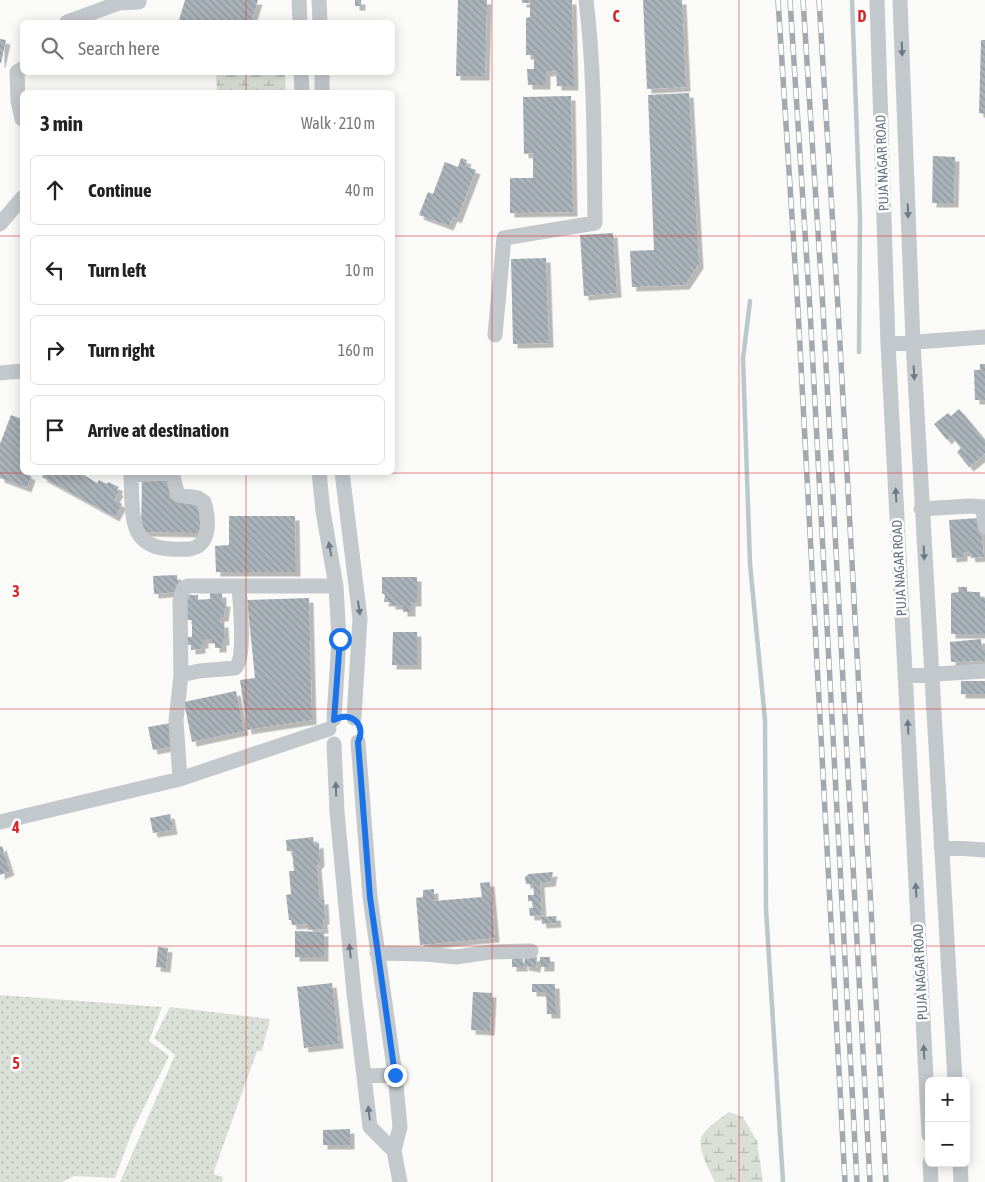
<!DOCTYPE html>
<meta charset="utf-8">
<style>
:root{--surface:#fff;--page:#f2f2f2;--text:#222;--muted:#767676;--line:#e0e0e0}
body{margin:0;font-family:"Asap Condensed",sans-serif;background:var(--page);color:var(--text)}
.controls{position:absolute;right:15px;bottom:15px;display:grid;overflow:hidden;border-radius:8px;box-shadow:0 2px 12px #0003}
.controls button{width:45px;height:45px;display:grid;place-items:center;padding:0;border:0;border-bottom:1px solid var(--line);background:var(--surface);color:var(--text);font:25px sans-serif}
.stop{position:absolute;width:15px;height:15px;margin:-11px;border:4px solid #1a73e8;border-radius:50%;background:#fff}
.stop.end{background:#1a73e8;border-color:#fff;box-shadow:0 1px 5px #0008}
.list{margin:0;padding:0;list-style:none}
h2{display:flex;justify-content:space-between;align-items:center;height:65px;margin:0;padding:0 20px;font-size:21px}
h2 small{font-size:16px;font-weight:400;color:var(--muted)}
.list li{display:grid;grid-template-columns:32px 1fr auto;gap:15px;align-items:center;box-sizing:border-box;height:70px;margin:0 10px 10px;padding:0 10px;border:1px solid var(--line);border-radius:8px}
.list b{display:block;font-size:19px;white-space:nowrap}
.list em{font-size:16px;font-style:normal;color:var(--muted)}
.icon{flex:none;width:28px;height:28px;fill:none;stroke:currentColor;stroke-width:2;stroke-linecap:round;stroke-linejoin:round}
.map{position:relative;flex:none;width:985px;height:1182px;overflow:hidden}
.search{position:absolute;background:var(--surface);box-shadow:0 2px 12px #0003;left:20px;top:20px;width:375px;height:55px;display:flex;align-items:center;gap:12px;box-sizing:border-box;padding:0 18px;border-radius:8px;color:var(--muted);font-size:19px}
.panel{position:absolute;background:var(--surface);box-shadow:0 2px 12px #0003;left:20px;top:90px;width:375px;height:385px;border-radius:8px}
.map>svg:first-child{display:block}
.grass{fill:url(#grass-dots)}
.wetland{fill:url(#wetland-marsh)}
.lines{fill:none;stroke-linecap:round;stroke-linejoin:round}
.stream{stroke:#bbc7cb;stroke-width:4.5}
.building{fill:url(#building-back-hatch);filter:url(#shadow)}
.minor{stroke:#c3c8cc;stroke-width:15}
.rail-casing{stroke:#a2aab0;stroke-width:5.5}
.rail{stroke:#fff;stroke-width:4;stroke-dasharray:11;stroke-linecap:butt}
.oneway{fill:#6a7a87}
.route{stroke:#1a73e8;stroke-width:6}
.grid{fill:none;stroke:#d62828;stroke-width:1;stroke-opacity:0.55}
.labels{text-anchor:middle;stroke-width:5;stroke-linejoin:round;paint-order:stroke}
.street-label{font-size:14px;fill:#657683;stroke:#fff}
.grid-label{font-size:16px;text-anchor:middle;font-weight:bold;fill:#d62828;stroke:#fff;stroke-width:5;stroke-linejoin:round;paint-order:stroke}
</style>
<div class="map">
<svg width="985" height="1182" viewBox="0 0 985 1182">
<defs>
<pattern id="grass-dots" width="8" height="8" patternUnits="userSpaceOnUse" patternTransform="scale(1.25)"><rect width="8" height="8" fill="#dadfd7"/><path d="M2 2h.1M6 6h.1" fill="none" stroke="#b4b9b4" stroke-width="1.8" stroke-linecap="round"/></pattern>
<pattern id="wetland-marsh" width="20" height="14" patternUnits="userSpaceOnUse" patternTransform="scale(1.25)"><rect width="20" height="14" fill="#dadfd7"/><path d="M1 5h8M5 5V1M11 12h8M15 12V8" fill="none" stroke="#b4b9b4"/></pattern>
<pattern id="building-back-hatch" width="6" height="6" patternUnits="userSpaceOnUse" patternTransform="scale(1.25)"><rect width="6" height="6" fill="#aab3b9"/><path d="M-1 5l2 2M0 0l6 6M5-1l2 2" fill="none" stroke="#8e969c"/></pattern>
<filter id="shadow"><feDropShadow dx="4.5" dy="4.5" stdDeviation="0" flood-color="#0004"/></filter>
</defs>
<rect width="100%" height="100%" fill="#fafaf8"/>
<!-- grass -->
<path class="grass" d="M0,995l162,12 -13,34 20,15 -37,76 -17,46 -41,-2 -12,6h-62z
M170,1007l100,12 -8,32h-5l-44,123 10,3 -1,5h-102l55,-127 -21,-17z"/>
<!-- wetland -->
<path class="wetland" d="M216,73h69l1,19h-69z
M729,1112l14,5 14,24 6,41h-48c-5,-10 -19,-36 -13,-46 3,-7 20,-19 27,-24z"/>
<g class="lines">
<!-- stream -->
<path class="stream" d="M852,0l8,217 -1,135
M750,301l-7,58 7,205 15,156 1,189 17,273"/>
</g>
<!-- building -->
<path class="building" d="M185,0h73l-7,22h-63l-9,-2z
M355,0h6v6h-6z
M458,0h29l-2,76h-29z
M522,0h50l2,86h-17l-1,-15 -10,1v13h-18l-1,-16h7v-14h-8v-37l4,-1v-14h-8z
M643,0h39l4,87 -39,2z
M0,39l6,1 -5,23h-1z
M981,40h4v74l-6,-1z
M689,93l10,171 -14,21 -53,2 -2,-36 24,-1 -6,-155z
M571,96l2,116 -63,1v-35h23v-25l-9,1 -1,-57z
M933,156l22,1 -1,46h-22z
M461,158l6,2 -2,6 11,4 -19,49 -4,-2 -4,9 -30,-11 9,-23 5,2 12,-32 13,5z
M613,233l4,60 -33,3 -4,-61z
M546,258l3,85 -36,1 -2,-85z
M980,364h5v36h-10l-1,-30h6z
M959,409l26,31v13l-2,3 -14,11 -12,-15 4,-4 -10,-12 -4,4 -13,-16 14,-11 3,3z
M11,415l11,4v53h5v2l4,2 -4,12 -27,-10v-34z
M45,472h34l18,11 2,-3 8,4 1,-2 11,5 -2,3 2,2 -5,8 8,4 -7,13 -73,-40z
M162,478l2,3h6l1,9 -1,9 27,3 6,24 -5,7 -57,-1 1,-53z
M229,516h66l1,56h-80l-1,-26 14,-1z
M980,518l4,39 -13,1 -1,-6h-7v5l-11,1 -3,-38z
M177,575l2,17 -25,2 -1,-18z
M382,577h35v25h-6v10h-8v-7h-12v-3h-7l1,-7 -3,-2z
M958,587h9v5h13v6h5v36h-34v-41l8,-1z
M210,593h12v9h4l-2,15h-4v6h4l1,18h-3v7h-7v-5h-3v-4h-8v5h-3v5l-10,1v-5h-3v-8h4v-17h-5v-25h11v5l12,-1z
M309,598l3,122 -65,10 -7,-50 15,-2 -8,-78z
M393,632h24v33h-25z
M981,639v11h4v11l-34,1 -1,-20z
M961,681h24v13h-24z
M236,691l8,40 -52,11 -8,-40z
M171,723l4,23 -22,4 -5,-23z
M170,814l3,16 -20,3 -3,-15z
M313,837l1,8 5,-2 1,19 -3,3 3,35h4l1,20h-2l1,9 -16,1v-6l-16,1 -1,-5h-2l-3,-25 5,-1 -2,-23h5l-2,-20h-5l-1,-11z
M2,846l8,25 -10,4v-28z
M553,872l-2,10 -11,1 2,32 -12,1 -1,-8h4l-1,-7h-4v-6h6l-1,-11h-7l-1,-7 4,-3z
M490,882l5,56 -75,7 -4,-47 7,-1v-7l11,-1v12l48,-4 -2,-14z
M556,916l1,7 -15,1 -1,-7z
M295,931l29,1v25h-29z
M158,947l10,1 -2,20 -10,-1z
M525,956l12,1 -1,11 -12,-2z
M512,957l11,1v9h-11z
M540,957h10v10h-10z
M332,983l7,61 -35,4 -7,-61z
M532,984h23l1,30h-9l-1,-22h-14z
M473,992l19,1 -2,38 -19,-1z
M350,1129v16h-27v-15z"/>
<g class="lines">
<!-- minor -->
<path class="minor" d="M299,0l1,22
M319,0l1,22
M877,0l11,344 41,791
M900,0l13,342 42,739
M67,22l52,-19 20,-1
M22,69l-5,3 1,29 4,18
M301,72l1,20
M322,72v20
M0,224l22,-26
M495,335l9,-97 91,-15c-1,-75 0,-149 -9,-223
M888,344l97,-7
M0,373l22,-2
M130,472l1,3c1,16 -1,48 9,61 8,10 19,12 31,13 9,0 19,2 27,-3 13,-9 10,-31 6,-44l-6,-4 -19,-3c-5,-7 -3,-15 -8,-22l-40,2
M319,472l4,39 13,75 3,53 -5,80
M342,472l18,146 -6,100
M983,508l2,19
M921,509l49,-3 15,1
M181,675l18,-4 36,-3c11,-9 5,-66 4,-82h97
M905,676l80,-5
M358,742l12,155 25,178 5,52 -6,24 6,31
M334,744l3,68 17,181 16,134 24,24
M180,779l-4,-59 5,-45 -1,-74 3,-12 5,-3h51
M0,822l180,-43 149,-50
M941,847l44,3
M377,953l49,1 30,3 34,-5 41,-1
M364,1076l31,-1
M930,1163l1,19
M960,1163l1,19"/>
<defs>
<path id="rail" d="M778,0l20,310 47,872
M790,0l20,310 47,872
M803,0l20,309 47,873
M819,0l19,308 48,874"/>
</defs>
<!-- rail casing -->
<use href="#rail" class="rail-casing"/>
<!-- rail -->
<use href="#rail" class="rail"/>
</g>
<!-- one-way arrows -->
<defs><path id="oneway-solid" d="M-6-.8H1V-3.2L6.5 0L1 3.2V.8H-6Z" transform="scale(1.25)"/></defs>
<g class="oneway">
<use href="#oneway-solid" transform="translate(902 49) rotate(88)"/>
<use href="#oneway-solid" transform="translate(908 211) rotate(88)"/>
<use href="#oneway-solid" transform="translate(914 373) rotate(87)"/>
<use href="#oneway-solid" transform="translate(896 495) rotate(-93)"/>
<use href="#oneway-solid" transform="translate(330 549) rotate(-101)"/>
<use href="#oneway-solid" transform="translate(924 553) rotate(87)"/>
<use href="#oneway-solid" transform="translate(359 608) rotate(82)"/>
<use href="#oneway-solid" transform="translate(908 727) rotate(-93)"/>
<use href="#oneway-solid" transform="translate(336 789) rotate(-92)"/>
<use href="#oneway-solid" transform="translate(916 890) rotate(-93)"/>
<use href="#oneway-solid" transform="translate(350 951) rotate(-96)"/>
<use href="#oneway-solid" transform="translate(924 1052) rotate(-93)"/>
<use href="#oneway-solid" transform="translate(369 1113) rotate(-97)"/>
</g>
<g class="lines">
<!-- route -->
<path class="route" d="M340,639l-6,81c16,-10 33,4 24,22l12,155 25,178"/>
</g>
<!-- grid -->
<path class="grid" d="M246,0v22M492,0v1182M739,0v1182M246,72v20M0,236h22M392,236h593M246,472v710M0,473h985M0,709h985M0,946h985"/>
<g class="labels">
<!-- street labels -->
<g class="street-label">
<text transform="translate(882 163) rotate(-92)" y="5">PUJA NAGAR ROAD</text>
<text transform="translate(899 568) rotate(-93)" y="5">PUJA NAGAR ROAD</text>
<text transform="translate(920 972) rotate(-93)" y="5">PUJA NAGAR ROAD</text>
</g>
</g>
<g class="grid-label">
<text x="616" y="22">C</text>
<text x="862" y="22">D</text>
<text x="16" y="597">3</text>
<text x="16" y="833">4</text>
<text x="16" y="1069">5</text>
</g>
</svg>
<div class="controls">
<button>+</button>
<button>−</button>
</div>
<div class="stop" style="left:340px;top:639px"></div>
<div class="stop end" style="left:395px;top:1075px"></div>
<div class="search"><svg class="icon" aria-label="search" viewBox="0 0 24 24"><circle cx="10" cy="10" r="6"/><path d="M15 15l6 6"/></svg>Search here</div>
<section class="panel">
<h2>3 min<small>Walk · 210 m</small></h2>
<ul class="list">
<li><svg class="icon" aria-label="ahead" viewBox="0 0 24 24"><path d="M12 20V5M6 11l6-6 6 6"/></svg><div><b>Continue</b></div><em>40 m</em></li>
<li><svg class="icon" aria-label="left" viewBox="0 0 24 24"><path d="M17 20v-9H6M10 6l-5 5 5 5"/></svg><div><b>Turn left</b></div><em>10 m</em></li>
<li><svg class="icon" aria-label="right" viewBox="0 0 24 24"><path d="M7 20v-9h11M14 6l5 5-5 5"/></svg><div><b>Turn right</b></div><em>160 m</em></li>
<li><svg class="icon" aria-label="arrive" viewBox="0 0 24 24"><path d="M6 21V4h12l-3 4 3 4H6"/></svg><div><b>Arrive at destination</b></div></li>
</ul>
</section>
</div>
